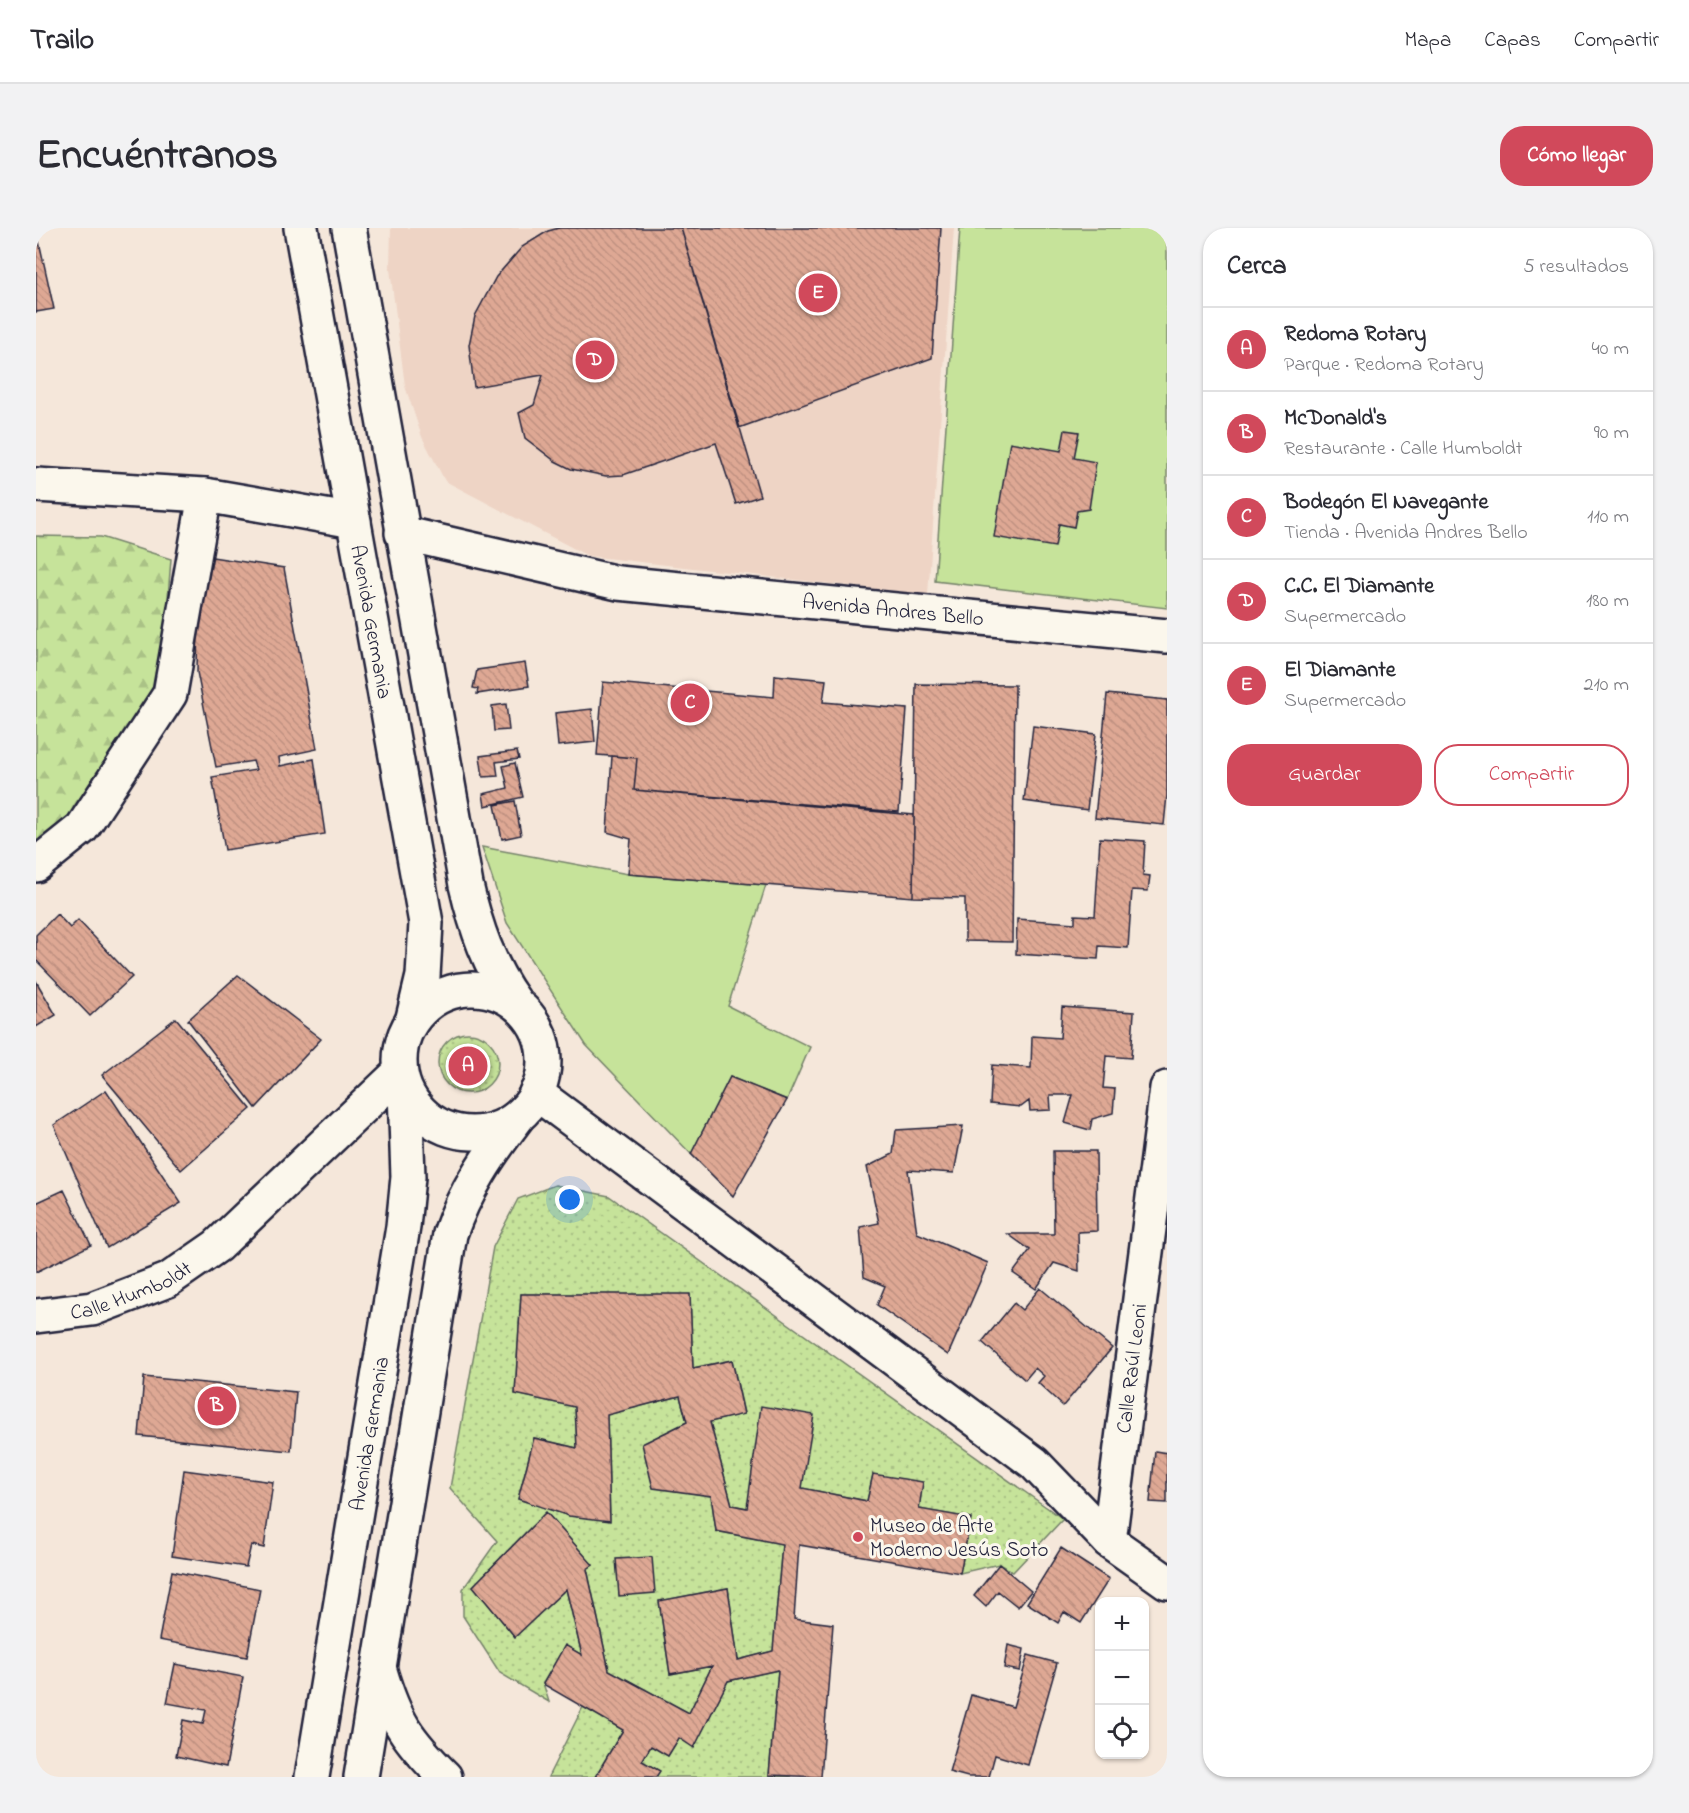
<!DOCTYPE html>
<html lang="es">
<meta charset="utf-8">
<style>
:root{--surface:#fff;--page:#f2f2f3;--text:#2b2b33;--muted:#7c7c81;--line:#e1e1e2;--accent:#d1495b}
body{margin:0;font-family:"Indie Flower",sans-serif;background:var(--page);color:var(--text)}
.controls{position:absolute;right:18px;bottom:18px;display:grid;overflow:hidden;border-radius:12px;box-shadow:0 2px 4px #0004}
.controls button{width:54px;height:54px;display:grid;place-items:center;padding:0;border:0;border-bottom:2px solid var(--line);background:var(--surface);color:var(--text);font:30px sans-serif}
.you{position:absolute;left:534px;top:972px;width:21px;height:21px;margin:-15px;border:4px solid #fff;border-radius:50%;background:#1a73e8;box-shadow:0 0 0 9px #1a73e833}
.badge{display:grid;place-items:center;width:39px;height:39px;border-radius:50%;background:var(--accent);color:#fff;font-size:20px;font-weight:700}
.pin{position:absolute;translate:-50% -50%;border:3px solid #fff;box-shadow:0 2px 6px #0006}
.list{margin:0;padding:0;list-style:none}
h2{display:flex;justify-content:space-between;align-items:center;height:78px;margin:0;padding:0 24px;font-size:26px}
h2 small{font-size:20px;font-weight:400;color:var(--muted)}
.list li{display:grid;grid-template-columns:39px 1fr auto;gap:18px;align-items:center;box-sizing:border-box;height:84px;padding:0 24px;border-top:2px solid var(--line)}
.list b{display:block;font-size:22px;white-space:nowrap}
.list p{margin:0;font-size:20px;white-space:nowrap;color:var(--muted)}
.list em{font-size:20px;font-style:normal;color:var(--muted)}
.actions{display:flex;gap:12px;padding:18px 24px}
.actions a{flex:1;padding:14px 0;border:2px solid var(--accent);border-radius:24px;text-align:center;font-size:21px;color:var(--accent)}
.actions .main{background:var(--accent);color:#fff}
.icon{flex:none;width:33px;height:33px;fill:none;stroke:currentColor;stroke-width:2;stroke-linecap:round;stroke-linejoin:round}
.map{position:relative;flex:none;width:1131px;height:1549px;overflow:hidden;border-radius:24px}
header{display:flex;align-items:center;gap:36px;box-sizing:border-box;height:84px;padding:0 30px;background:var(--surface);border-bottom:2px solid var(--line)}
header strong{font-size:28px}
nav{display:flex;gap:33px;margin-inline-start:auto;font-size:21px}
.intro{display:flex;align-items:center;justify-content:space-between;box-sizing:border-box;height:144px;padding:0 36px}
h1{margin:0;font-size:42px}
.button{padding:15px 27px;border-radius:24px;background:var(--accent);color:#fff;font-size:21px;font-weight:700}
main{display:flex;gap:36px;padding:0 36px}
aside{flex:1;background:var(--surface);border-radius:24px;box-shadow:0 2px 4px #0004}
.map>svg:first-child{display:block}
.built{fill:#eed4c5}
.grass{fill:#c6e39a;stroke:#74826a;stroke-width:1.5}
.forest{fill:url(#forest-firs);stroke:#74826a;stroke-width:1.5}
.park{fill:url(#park-dots);stroke:#74826a;stroke-width:1.5}
.building{fill:url(#building-back-hatch);stroke:#22223b;stroke-width:1.5}
.lines{fill:none;stroke-linecap:round;stroke-linejoin:round}
.minor-casing{stroke:#22223b;stroke-width:38}
.minor{stroke:#fbf7ec;stroke-width:33}
.poi-dot{fill:#d1495b;stroke:#fbf7ec;stroke-width:2}
.labels{text-anchor:middle;stroke-width:6;stroke-linejoin:round;paint-order:stroke}
.street-label{font-size:21px;fill:#22223b;stroke:#fbf7ec}
.poi-label{font-size:21px;fill:#22223b;stroke:#fbf7ec;text-anchor:start}
</style>
<header>
<strong>Trailo</strong>
<nav><a>Mapa</a><a>Capas</a><a>Compartir</a></nav>
</header>
<div class="intro"><h1>Encuéntranos</h1><a class="button">Cómo llegar</a></div>
<main>
<div class="map">
<svg width="1131" height="1549" viewBox="0 0 1131 1549">
<defs>
<pattern id="forest-firs" width="22" height="20" patternUnits="userSpaceOnUse" patternTransform="scale(1.5)"><rect width="22" height="20" fill="#c6e39a"/><path d="M5 1l3.5 6h-7zM16 11l3.5 6h-7z" fill="#aac286"/></pattern>
<pattern id="park-dots" width="8" height="8" patternUnits="userSpaceOnUse" patternTransform="scale(1.5)"><rect width="8" height="8" fill="#c6e39a"/><path d="M2 2h.1M6 6h.1" fill="none" stroke="#aac286" stroke-width="1.8" stroke-linecap="round"/></pattern>
<pattern id="building-back-hatch" width="6" height="6" patternUnits="userSpaceOnUse" patternTransform="scale(1.5)"><rect width="6" height="6" fill="#dea894"/><path d="M-1 5l2 2M0 0l6 6M5-1l2 2" fill="none" stroke="#be9080"/></pattern>
</defs>
<rect width="100%" height="100%" fill="#f5e7da"/>
<filter id="ink" filterUnits="userSpaceOnUse"><feTurbulence type="fractalNoise" baseFrequency=".0167" numOctaves="2"/><feDisplacementMap in="SourceGraphic" scale="12" xChannelSelector="R" yChannelSelector="G"/><feConvolveMatrix kernelMatrix="1 2 1 2 8 2 1 2 1" color-interpolation-filters="sRGB"/></filter>
<g filter="url(#ink)">
<!-- built -->
<path class="built" d="M355,0h563l-26,367 -340,-39 -143,-75 -23,-44 -17,-51 -15,-117z"/>
<!-- grass -->
<path class="grass" d="M924,0h207v380l-232,-27z
M446,619l146,27 138,11 -38,121 82,41 -23,53 -57,-23 -39,77 -105,-109 -79,-122z"/>
<!-- forest -->
<path class="forest" d="M0,308l65,1 70,22 -12,153 -123,153z"/>
<!-- park -->
<path class="park" d="M402 835a30 30 0 1 1 60 0a30 30 0 1 1-60 0Z
M519,957l54,11 454,323 -50,53 -14,-8 -39,9 11,-55 -52,-9 3,-27 -49,-7 -6,26 -65,-13 -55,20 -15,-3 -22,-83 34,-9 -12,-53 -39,8 -3,-73 -169,-1 -6,100 60,13 2,41 -43,-10 -16,61 51,17 41,4 -3,-105 73,-19 7,26 -44,22 10,43 58,9 5,35 66,13 -9,107 -35,9 -10,-72 -69,13 11,73 42,-8 -23,47 -80,-43 -22,-101 6,-4 -47,-53 -73,74 42,51 51,-48 16,66 -17,-9 -22,37 6,19 -49,-29 -37,-57v-27l34,-48 -47,-53 43,-241 25,-48z
M742,1442l-9,105 23,2h-136l3,-6 -17,-10 9,-15 17,10 11,-18 15,9 34,-66z
M547,1479l40,23 -28,47h-47z"/>
<!-- building -->
<path class="building" d="M0,0l18,81 -18,3z
M523,0h122l79,268 -24,8 -20,-61 -93,32 -17,1 -35,-7 -16,-8 -30,-23 -6,-25 15,-8 9,-30 -69,12 -5,-42 6,-29 21,-39 26,-30 26,-16z
M645,0h260l-9,130 -193,70z
M1029,202l14,2 -5,26 22,4 -7,47 -12,2 -3,16 -15,-3 -4,23 -61,-10 16,-95 51,9z
M163,327l85,13 33,181 -38,8 1,9 34,-7 11,75 -100,16 -13,-73 44,-7 -3,-9 -37,6 -19,-95z
M489,435l4,23 -52,8 1,-5 -5,-1 4,-18z
M739,447l51,5 -3,22 84,7 -8,103 -265,-22 3,-32 -40,-3 6,-73 171,15z
M880,456l99,1 -3,257 -47,-1v-43l-52,-1z
M1071,466l60,6v95l-3,30 -69,-7z
M470,476l3,26 -15,1 -2,-25z
M556,481l3,33 -37,4 -3,-33z
M997,498l63,8 -9,76 -63,-9z
M481,523l2,8 -23,3 2,14 -15,1 -3,-21z
M576,528l25,2 -3,32 280,25 -1,82 -285,-23 3,-35 -24,-7z
M479,535l8,34 -38,9 -2,-12 25,-6 -5,-22z
M479,573l6,34 -19,4 -7,-34z
M1064,610l45,3 -2,34 7,1 -2,15 -16,-1 -4,58 -29,-2 -1,13 -82,-5 1,-35 58,4v-8l20,1z
M21,686l13,14 8,-8 54,57 -42,39 -54,-56v-25z
M202,747l83,64 -65,69 -68,-88z
M0,753l20,34 -20,12z
M1026,779l72,5 -3,46 -25,-2 -3,32 12,1 -2,24 -21,6 -2,11 -25,-7 8,-28h-23l1,15 -21,1 -1,-10 -8,6 -31,-3 2,-39 39,3 1,-32 28,2z
M140,790l75,91 -70,61 -79,-95z
M694,849l57,23 -54,96 -42,-42z
M70,862l75,113 -74,45 -53,-123z
M927,898l-9,47 -46,-3 9,63 71,30 -40,92 -71,-50 8,-19 -21,-9 -4,-50 19,-4 -12,-56 26,-13 3,-24z
M1017,923h43l1,80 -19,1 1,39 -25,-8 -18,26 -23,-16 17,-23 -22,-16h46z
M28,962l27,55 -55,27v-69z
M1004,1060l72,60 -49,58 -25,-23 6,-7 -9,-8 -10,12 -43,-38 32,-39 8,7z
M485,1066h169l3,74 39,-8 12,54 -34,8 22,83 15,3 14,-102 53,9 -12,73 65,13 6,-27 50,8 -4,27 52,9 -11,55 -161,-28 -5,74 39,5 -12,153 -52,-2 9,-105 -50,11 -34,67 -15,-10 -11,18 -17,-10 -9,15 18,10 -4,6h-61l28,-47 -80,-46 22,-39 17,10 -16,-66 -51,48 -42,-51 73,-74 47,53 -6,4 22,101 80,43 23,-47 -42,8 -11,-73 69,-13 10,72 35,-9 9,-107 -66,-13 -5,-35 -58,-8 -11,-44 45,-22 -7,-26 -73,19 3,106 -41,-5 -51,-17 16,-61 43,10 -2,-41 -60,-13z
M108,1149l152,15 -5,59 -152,-15z
M1119,1223l12,2v50l-17,-1z
M148,1242l89,12 -9,66 -13,-3 -5,22 -74,-11z
M1025,1320l48,31 -28,44 -17,-11 -6,11 -31,-20z
M616,1329l3,36 -36,3 -3,-37z
M963,1336l32,27 -13,16 -20,-16 -12,16 -12,-11z
M136,1343l88,18 -13,68 -88,-17z
M972,1417l16,4 -4,22 -16,-3z
M992,1427l29,8 -29,102 -33,-10 -6,22h-21l-19,-5 22,-77 42,12z
M139,1436l68,13 -17,90 -50,-11 7,-36 20,4 3,-14 -39,-7z"/>
<g class="lines">
<defs>
<g id="minor">
<path id="s1" d="M265,0l125,695 -3,53 -10,42"/>
<path d="M313,0l117,657c10,43 23,81 49,117"/>
<path d="M0,257l169,10 149,26"/>
<path id="s2" d="M366,305l216,50 549,53"/>
<path d="M0,637l46,-37 88,-134 35,-199"/>
<circle cx="436" cy="833" r="72"/>
<path d="M500,865l498,370 75,78 58,41"/>
<path id="s3" d="M0,1088l56,-7 76,-29 49,-34 183,-174"/>
<path id="s4" d="M1073,1313l58,-453"/>
<path d="M344,1443c15,51 28,69 65,106"/>
<path id="s5" d="M276,1549l91,-550 5,-50 -3,-87"/>
<path d="M325,1549l89,-543c15,-44 39,-79 67,-116"/>
</g>
</defs>
<!-- minor casing -->
<use href="#minor" class="minor-casing"/>
<!-- minor -->
<use href="#minor" class="minor"/>
</g>
</g>
<!-- markers -->
<circle class="poi-dot" cx="822" cy="1309" r="6"/>
<g class="labels">
<!-- street labels -->
<g class="street-label">
<text dy="7" stroke="none"><textPath href="#s2" startOffset="498">Avenida Andres Bello</textPath></text>
<text dy="7" stroke="none"><textPath href="#s1" startOffset="400">Avenida Germania</textPath></text>
<text dy="7" stroke="none"><textPath href="#s3" startOffset="99">Calle Humboldt</textPath></text>
<text dy="7" stroke="none"><textPath href="#s4" startOffset="174">Calle Raúl Leoni</textPath></text>
<text dy="7" stroke="none"><textPath href="#s5" startOffset="348">Avenida Germania</textPath></text>
</g>
<!-- poi labels -->
<g class="poi-label">
<text x="834" y="1304">Museo de Arte<tspan x="834" dy="24">Moderno Jesús Soto</tspan></text>
</g>
</g>
</svg>
<div class="controls">
<button>+</button>
<button>−</button>
<button><svg class="icon" aria-label="locate" viewBox="0 0 24 24"><circle cx="12" cy="12" r="6"/><path d="M12 2v4M12 18v4M2 12h4M18 12h4"/></svg></button>
</div>
<div class="you"></div>
<div class="pin badge" style="left:432px;top:838px">A</div>
<div class="pin badge" style="left:181px;top:1178px">B</div>
<div class="pin badge" style="left:654px;top:475px">C</div>
<div class="pin badge" style="left:559px;top:132px">D</div>
<div class="pin badge" style="left:782px;top:65px">E</div>
</div>
<aside>
<h2>Cerca<small>5 resultados</small></h2>
<ul class="list">
<li><span class="badge">A</span><div><b>Redoma Rotary</b><p>Parque · Redoma Rotary</p></div><em>40 m</em></li>
<li><span class="badge">B</span><div><b>McDonald's</b><p>Restaurante · Calle Humboldt</p></div><em>90 m</em></li>
<li><span class="badge">C</span><div><b>Bodegón El Navegante</b><p>Tienda · Avenida Andres Bello</p></div><em>110 m</em></li>
<li><span class="badge">D</span><div><b>C.C. El Diamante</b><p>Supermercado</p></div><em>180 m</em></li>
<li><span class="badge">E</span><div><b>El Diamante</b><p>Supermercado</p></div><em>210 m</em></li>
</ul>
<div class="actions"><a class="main">Guardar</a><a>Compartir</a></div>
</aside>
</main>
